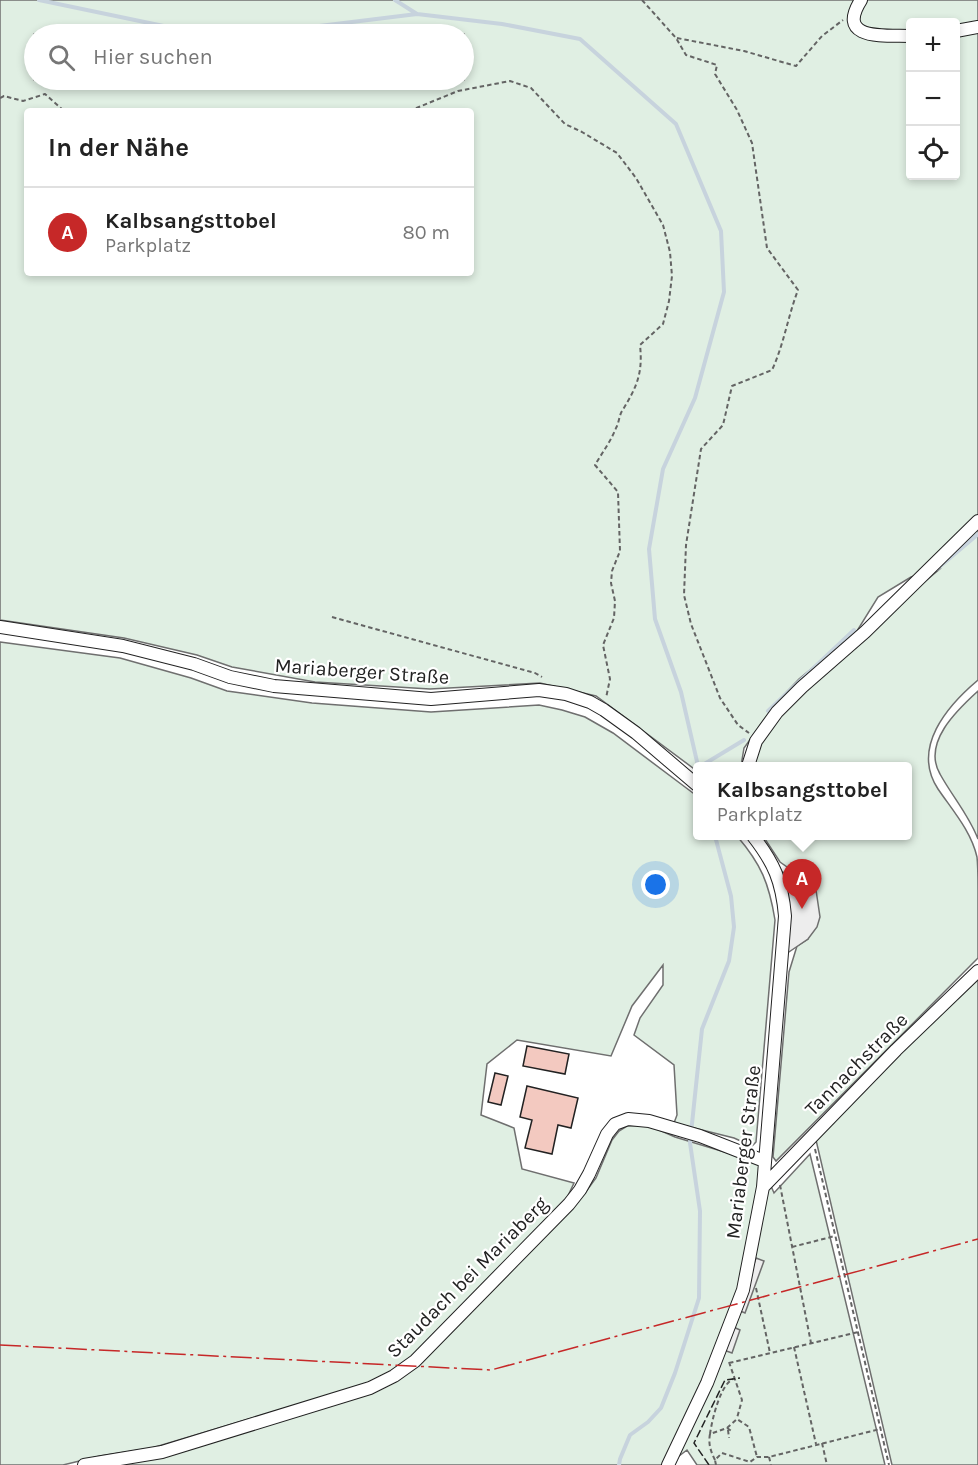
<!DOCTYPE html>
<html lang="de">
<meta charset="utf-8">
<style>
:root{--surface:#fff;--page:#f6f6f6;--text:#222;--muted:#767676;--line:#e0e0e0;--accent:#c62828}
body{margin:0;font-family:Karla,sans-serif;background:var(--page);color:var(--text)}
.controls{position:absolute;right:18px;top:18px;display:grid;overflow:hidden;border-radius:6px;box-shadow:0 3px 9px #0003}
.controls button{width:54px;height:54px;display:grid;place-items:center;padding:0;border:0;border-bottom:2px solid var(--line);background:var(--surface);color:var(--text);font:30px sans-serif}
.you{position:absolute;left:656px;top:885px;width:21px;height:21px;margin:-15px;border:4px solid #fff;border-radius:50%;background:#1a73e8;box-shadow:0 0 0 9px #1a73e833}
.badge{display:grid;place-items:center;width:39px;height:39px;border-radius:50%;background:var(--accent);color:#fff;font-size:20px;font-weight:700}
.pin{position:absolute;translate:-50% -50px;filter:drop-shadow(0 2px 3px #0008)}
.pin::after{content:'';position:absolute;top:32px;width:21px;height:18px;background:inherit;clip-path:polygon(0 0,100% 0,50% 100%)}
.popup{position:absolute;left:693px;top:762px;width:219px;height:78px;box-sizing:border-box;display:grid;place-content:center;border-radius:6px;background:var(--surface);filter:drop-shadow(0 2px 4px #0005);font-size:20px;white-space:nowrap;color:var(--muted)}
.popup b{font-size:22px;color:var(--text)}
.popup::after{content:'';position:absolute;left:50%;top:100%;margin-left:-12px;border:12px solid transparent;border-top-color:var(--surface)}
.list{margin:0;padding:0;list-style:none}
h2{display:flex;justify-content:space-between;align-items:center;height:78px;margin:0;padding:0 24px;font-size:26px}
h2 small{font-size:20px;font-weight:400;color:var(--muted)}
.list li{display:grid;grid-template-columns:39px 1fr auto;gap:18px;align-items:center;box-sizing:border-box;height:90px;padding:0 24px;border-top:2px solid var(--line)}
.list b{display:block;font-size:22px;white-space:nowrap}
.list p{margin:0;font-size:20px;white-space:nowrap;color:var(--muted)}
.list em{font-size:20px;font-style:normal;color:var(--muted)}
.icon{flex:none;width:33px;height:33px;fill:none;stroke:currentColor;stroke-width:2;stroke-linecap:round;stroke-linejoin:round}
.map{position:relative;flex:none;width:978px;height:1465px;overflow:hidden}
.search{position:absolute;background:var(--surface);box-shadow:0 3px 9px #0003;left:24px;top:24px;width:450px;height:66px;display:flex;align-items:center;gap:15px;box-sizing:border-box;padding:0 21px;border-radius:33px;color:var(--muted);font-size:22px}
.panel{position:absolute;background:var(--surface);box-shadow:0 3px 9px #0003;left:24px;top:108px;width:450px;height:168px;border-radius:6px}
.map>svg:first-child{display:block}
.green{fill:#e0efe3;stroke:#6f6f6f;stroke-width:1.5;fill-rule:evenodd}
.parking{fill:#ededed;stroke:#6f6f6f;stroke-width:1.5}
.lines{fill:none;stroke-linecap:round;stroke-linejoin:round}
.stream{stroke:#c7d3dd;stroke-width:4}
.building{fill:#f3c9c0;stroke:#222;stroke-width:1.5}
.minor-casing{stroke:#222;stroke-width:14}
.path{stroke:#646464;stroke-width:2;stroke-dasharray:4.5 3;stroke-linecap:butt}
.minor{stroke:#fff;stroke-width:12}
.fence{stroke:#222;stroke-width:1.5;stroke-dasharray:8 3;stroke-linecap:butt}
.power{stroke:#c62828;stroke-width:1.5;stroke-dasharray:21 4.5 3 4.5;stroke-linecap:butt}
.labels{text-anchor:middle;stroke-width:4.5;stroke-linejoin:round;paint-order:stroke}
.street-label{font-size:20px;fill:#222;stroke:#fff}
</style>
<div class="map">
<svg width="978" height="1465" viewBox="0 0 978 1465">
<rect width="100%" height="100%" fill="#fff"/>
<!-- green -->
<path class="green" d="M0,0h856l-3,29 57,9v138h46v-143l22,-3v650c-31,26 -67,68 -40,109 15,22 33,42 39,68 1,9 1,22 1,32 0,23 0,46 0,69l-202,203 -3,-4 16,-185 8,-26 11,-7 -4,-60 -24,-17 -17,-26h144v-70h-154l6,-23 22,-29 110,-104 50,-42 -30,9 -33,20 -21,34 -58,48 -21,22 -34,47 -3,18h-44v5l-101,-75 -56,-13 -110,6 -115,-7 -83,-15 -35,-12 -73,-17 -124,-18zM34,34h430v46h-430zM27,111h444v162h-444z
M865,0h113v25l-22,3v-6h-46v10l-37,-2 -15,-6 5,-21z
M0,642l120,16 71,20 36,13 85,12 119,9 108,-7 23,5 23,7 28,16 84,63v40h40c24,28 32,47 38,84l-19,222 -4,4 -18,-8 -60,-15 3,-8 -3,-50 -40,-30 6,-17 23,-33v-20l-31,41 -21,50 -94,-16 -30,24 -6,51 33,13 8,41 52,14 -9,19 -154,155 -21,15 -21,11 -217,65 -52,8 -37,9h-63z
M978,691v148c-9,-24 -26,-43 -38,-65 -18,-31 17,-64 38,-83z
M978,979v486h-86l-76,-325 84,-87z
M648,1125l27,12 86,26 13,30 36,-39 75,311h-188l-10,-15 -20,15h-556l262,-72 212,-200 11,-15 16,-38 7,-9 8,-5z"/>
<!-- parking -->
<path class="parking" d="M776,870l28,9 12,11 4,27 -3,10 -9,12 -25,17z
M756,1258l8,3 -19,52 -7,-3z
M729,1325l11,5 -8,23 -11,-4z"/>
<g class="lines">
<!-- stream -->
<path class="stream" d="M39,0l163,34
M395,0l22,14 85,10 78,15 96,85 45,107 3,61 -29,106 -32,71 -14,80 6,70 26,73 17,74
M254,34l163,-20
M937,569l41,-35
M768,711l86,-81
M701,766l43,-26
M619,1465l1,-6 10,-24 18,-13 13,-14 14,-35 24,-75 1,-87 -10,-68 5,-48 7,-66 27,-68 5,-34 -3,-31 -16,-60"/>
</g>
<!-- building -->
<path class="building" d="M527,1046l42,8 -4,20 -42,-8z
M495,1073l13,3 -7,29 -13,-3z
M527,1086l51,12 -7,30 -13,-3 -6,29 -27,-6 7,-28 -12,-3z"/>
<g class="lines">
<defs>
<path id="minor" d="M861,0c-26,41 24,35 49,36
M956,31l22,-4
M0,627l123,19 71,18 36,13 44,9 157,13 108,-9 27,4 24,8 14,8 32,23 61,52
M748,766l8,-25 21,-29 25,-25 63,-55 113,-111
M763,1187l133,-137 82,-79
M84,1465l78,-13 208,-64 24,-12 21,-15 154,-157 11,-14 9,-16 18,-40 8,-10 13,-5 21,2 51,15 64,25
M668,1465l39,-82 36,-93 20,-103 22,-271c-3,-35 -11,-53 -32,-80"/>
</defs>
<!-- minor casing -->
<use href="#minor" class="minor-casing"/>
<!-- path -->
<path class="path" d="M642,0l34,38 10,17 31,10 -2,9 22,36 15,33 15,105 31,42c-10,26 -14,54 -26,80l-40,16 -9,39 -22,24 -15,96 -2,50 7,29 29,74 18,27 11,8
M677,38l67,13 52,15 26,-30 21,-16
M0,98l4,-2 19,5 22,-7 19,17
M409,111l49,-20 52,-10 21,7 34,36 17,8 35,21 19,25 27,47 7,27 2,24 -3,25 -6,23 -23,21c3,28 -3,42 -18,66 -3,5 -3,12 -6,17 -5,13 -14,25 -21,37l23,27 2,59 -8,20 -1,12 4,18 -1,17 -11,27 7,34 -4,19
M332,617l203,56 7,4
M815,1149l74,316
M780,1185l31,158
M792,1247l43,-11
M756,1288l14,65
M794,1347l22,97
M729,1362l13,38 -5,18
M729,1363l129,-31
M727,1428l6,4
M728,1430l1,8
M710,1434c2,-14 10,-49 23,-55
M822,1443l5,22
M769,1457l2,8
M715,1460c-4,-8 -7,-16 -5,-26l17,-6 10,-9 12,8 8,30
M716,1465l-1,-5 7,-7 28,9 7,-5h12l111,-28"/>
<!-- minor -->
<use href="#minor" class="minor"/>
<!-- fence -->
<path class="fence" d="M709,1465l-15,-22 31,-63 15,-2"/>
<!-- power -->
<path class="power" d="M0,1345l491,25 487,-131"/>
</g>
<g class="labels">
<!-- street labels -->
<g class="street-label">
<text transform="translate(362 671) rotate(4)" y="7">Mariaberger Straße</text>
<text transform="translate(856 1064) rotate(-45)" y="7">Tannachstraße</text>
<text transform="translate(743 1152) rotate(-83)" y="7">Mariaberger Straße</text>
<text transform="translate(467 1277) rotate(-45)" y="7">Staudach bei Mariaberg</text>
</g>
</g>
</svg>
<div class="controls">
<button>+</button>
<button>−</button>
<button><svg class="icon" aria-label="locate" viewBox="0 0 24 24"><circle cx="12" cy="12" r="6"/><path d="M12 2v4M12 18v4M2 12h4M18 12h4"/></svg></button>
</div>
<div class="you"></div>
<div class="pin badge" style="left:802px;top:909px">A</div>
<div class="popup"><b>Kalbsangsttobel</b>Parkplatz</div>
<div class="search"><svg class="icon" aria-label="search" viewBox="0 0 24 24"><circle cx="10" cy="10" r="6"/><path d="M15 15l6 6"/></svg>Hier suchen</div>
<section class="panel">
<h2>In der Nähe<small></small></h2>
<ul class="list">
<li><span class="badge">A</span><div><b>Kalbsangsttobel</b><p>Parkplatz</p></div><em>80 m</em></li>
</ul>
</section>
</div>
